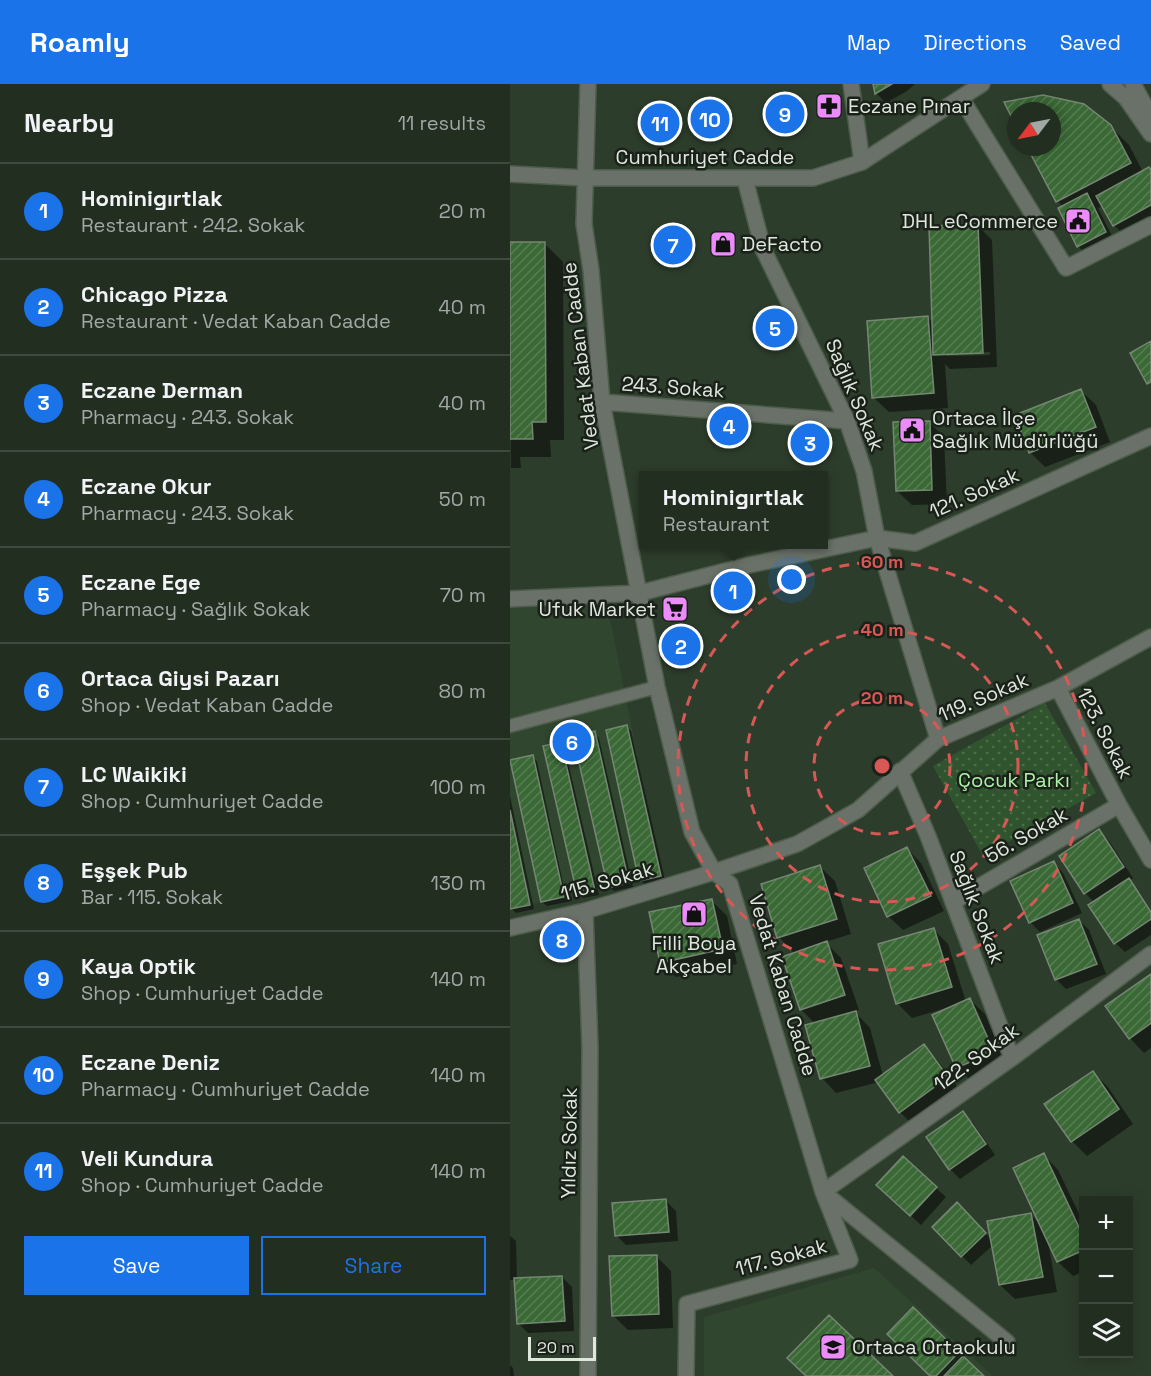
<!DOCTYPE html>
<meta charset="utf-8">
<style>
:root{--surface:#222e20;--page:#2a3629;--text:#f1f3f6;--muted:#a2a8a5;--line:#3f4a3e;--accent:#1a73e8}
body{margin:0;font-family:"Space Grotesk",sans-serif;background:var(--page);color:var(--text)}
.controls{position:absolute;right:18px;bottom:18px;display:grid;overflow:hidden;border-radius:0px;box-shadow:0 3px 15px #0003}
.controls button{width:54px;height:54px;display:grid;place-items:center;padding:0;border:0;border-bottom:2px solid var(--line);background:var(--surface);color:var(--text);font:30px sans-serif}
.compass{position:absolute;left:497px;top:18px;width:54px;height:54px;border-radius:50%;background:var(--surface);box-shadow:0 3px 15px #0003;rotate:238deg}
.scale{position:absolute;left:18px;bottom:15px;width:68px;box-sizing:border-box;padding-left:6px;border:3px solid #dde7dc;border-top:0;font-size:16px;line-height:21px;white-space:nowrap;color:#dde7dc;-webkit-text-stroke:4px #1a2119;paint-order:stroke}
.you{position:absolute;left:282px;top:496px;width:21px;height:21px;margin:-15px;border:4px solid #fff;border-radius:50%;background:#1a73e8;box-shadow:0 0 0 9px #1a73e833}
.badge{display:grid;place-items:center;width:39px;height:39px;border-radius:50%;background:var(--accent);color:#fff;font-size:20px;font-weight:700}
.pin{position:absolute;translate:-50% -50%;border:3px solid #fff;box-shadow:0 2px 6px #0006}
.popup{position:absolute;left:129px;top:387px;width:189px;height:78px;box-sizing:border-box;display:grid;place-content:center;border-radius:0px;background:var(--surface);filter:drop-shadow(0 2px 4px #0005);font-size:20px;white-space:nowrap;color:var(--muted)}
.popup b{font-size:22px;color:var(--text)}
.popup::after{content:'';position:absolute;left:50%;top:100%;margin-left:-12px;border:12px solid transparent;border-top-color:var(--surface)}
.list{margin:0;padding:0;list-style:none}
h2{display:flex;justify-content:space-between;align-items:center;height:78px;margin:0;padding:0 24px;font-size:26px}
h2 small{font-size:20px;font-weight:400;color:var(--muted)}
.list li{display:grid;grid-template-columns:39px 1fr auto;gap:18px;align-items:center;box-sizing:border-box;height:96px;padding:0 24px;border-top:2px solid var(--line)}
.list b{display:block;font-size:22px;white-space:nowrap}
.list p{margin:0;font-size:20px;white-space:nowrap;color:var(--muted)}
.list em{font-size:20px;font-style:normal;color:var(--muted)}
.actions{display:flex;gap:12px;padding:18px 24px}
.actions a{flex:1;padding:14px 0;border:2px solid var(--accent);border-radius:0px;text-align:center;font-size:21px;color:var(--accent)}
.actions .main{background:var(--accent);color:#fff}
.icon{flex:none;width:33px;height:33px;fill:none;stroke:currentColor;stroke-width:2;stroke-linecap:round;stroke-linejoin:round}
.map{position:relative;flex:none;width:641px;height:1292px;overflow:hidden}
header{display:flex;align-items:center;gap:36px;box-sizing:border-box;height:84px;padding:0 30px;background:var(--accent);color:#fff}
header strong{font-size:28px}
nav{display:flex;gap:33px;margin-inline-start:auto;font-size:21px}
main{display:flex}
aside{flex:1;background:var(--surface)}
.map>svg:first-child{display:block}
.built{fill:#31462f}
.park{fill:url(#park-dots)}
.shadow{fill:#0007;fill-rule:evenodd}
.building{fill:url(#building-hatch);stroke:#758773;stroke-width:1.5}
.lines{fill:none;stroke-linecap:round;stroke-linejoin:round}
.service-casing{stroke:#4d5c4b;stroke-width:15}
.minor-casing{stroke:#4d5c4b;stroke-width:18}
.tertiary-casing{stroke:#4d5c4b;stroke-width:18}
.service{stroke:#697168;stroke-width:12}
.minor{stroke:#697168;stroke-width:15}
.tertiary{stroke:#697168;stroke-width:15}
.ring{fill:none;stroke:#d85855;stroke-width:3;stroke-dasharray:10 8}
.labels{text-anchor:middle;stroke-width:5;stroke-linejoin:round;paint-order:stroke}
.poi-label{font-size:20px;fill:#dde7dc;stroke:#1a2119;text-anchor:start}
.street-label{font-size:20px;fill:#dde7dc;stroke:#1a2119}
.park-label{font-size:20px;fill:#adf3a7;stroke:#1a2119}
.centre{fill:#d85855;stroke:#1a2119;stroke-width:3}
.ring-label{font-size:18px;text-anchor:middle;font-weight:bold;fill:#d85855;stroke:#1a2119;stroke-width:5;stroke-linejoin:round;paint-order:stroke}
</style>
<header>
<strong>Roamly</strong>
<nav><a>Map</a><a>Directions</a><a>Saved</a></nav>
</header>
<main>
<aside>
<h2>Nearby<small>11 results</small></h2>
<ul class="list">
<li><span class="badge">1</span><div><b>Hominigırtlak</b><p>Restaurant · 242. Sokak</p></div><em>20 m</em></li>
<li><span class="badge">2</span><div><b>Chicago Pizza</b><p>Restaurant · Vedat Kaban Cadde</p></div><em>40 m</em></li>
<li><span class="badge">3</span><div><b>Eczane Derman</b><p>Pharmacy · 243. Sokak</p></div><em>40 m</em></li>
<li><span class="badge">4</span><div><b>Eczane Okur</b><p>Pharmacy · 243. Sokak</p></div><em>50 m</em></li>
<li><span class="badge">5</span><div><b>Eczane Ege</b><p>Pharmacy · Sağlık Sokak</p></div><em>70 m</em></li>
<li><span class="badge">6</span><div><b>Ortaca Giysi Pazarı</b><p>Shop · Vedat Kaban Cadde</p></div><em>80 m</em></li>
<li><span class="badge">7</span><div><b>LC Waikiki</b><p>Shop · Cumhuriyet Cadde</p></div><em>100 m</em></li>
<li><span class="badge">8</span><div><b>Eşşek Pub</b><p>Bar · 115. Sokak</p></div><em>130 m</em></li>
<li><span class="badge">9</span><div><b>Kaya Optik</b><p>Shop · Cumhuriyet Cadde</p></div><em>140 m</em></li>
<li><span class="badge">10</span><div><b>Eczane Deniz</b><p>Pharmacy · Cumhuriyet Cadde</p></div><em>140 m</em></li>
<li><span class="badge">11</span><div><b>Veli Kundura</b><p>Shop · Cumhuriyet Cadde</p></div><em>140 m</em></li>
</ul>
<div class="actions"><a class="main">Save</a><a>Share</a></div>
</aside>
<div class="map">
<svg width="641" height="1292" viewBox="0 0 641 1292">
<defs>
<pattern id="park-dots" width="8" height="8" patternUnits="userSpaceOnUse" patternTransform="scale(1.5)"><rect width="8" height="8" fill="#30542d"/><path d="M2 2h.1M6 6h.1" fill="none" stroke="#4e6d4b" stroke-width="1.8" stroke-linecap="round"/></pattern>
<pattern id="building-hatch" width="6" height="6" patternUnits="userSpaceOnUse" patternTransform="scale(1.5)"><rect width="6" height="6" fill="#3a6936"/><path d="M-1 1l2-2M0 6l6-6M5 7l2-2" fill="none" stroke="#567e52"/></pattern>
</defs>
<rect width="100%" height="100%" fill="#2d3d2b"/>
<!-- built -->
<path class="built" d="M96,514l55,278 -151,33v-301z
M364,1184l119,108h-289v-59z"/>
<!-- park -->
<path class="park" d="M535,619l51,90 -113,63 -50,-90z"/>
<!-- shadow -->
<path class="shadow" d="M365,0h40l-8,7 -21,12 -10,-10z
M533,13l67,29 19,19 14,27 6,-3 2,2v49l-27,15 -10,-10 -11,-19 -5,2 17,34 -27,14 -10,-10 -15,-39 -5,-6 -29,-54h23v-36h-36v12l-10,-19z
M468,142l14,14 5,127 -47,2 -5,-5 3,44 -59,4 -15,-14 54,-80 6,6zM480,268v3l-43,1v-3z
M34,159l19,19 1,178h-14l1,17h-31l1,11h-10l-1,-224z
M571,307l15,14 14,37 -65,25 -15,-15z
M420,339l14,14 3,67 -35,1 -15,-14z
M117,643l4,4 34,149 -20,5 -4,-5z
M84,649l5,5 34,149 -19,4 -5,-4z
M50,660l5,5 34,146 -16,3 -5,-4z
M22,673l5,4 30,141 -20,4 -5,-4z
M0,712l24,113 -18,4 -5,-5 -1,-5z
M589,747l10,10 24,37 -4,3 9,9 13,20v25l-26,17 -10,-9 -20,-40 -10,-10z
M397,765l14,14 23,48 -41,19 -15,-14z
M544,779l9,10 19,40 -42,19 -10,-10z
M310,783l15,14 16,53 -26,8 16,16 18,52 -5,1 16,17 13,48 41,-30 14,15 24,32 -47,34 -15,-15 -21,-30 -43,11 -14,-15 -7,-54 -14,-15 -6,-55 -16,-17z
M202,817l15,15 10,48 -61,13 -15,-15z
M569,836l10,10 17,44 -40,15 -10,-10z
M424,846l14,14 18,58 4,-2 15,14 22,52 -35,16 -15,-15 -7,-60 -38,11 -15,-15z
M641,892v72l-7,5 -14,-15 -22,-32z
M583,989l15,14 25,37 -46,32 -15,-15z
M453,1029l10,10 22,32 -35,24 -10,-10z
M534,1071l14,15 26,54v47l-11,5 -15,-14 -10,-20 9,50 -42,7 -15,-14 -7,-40 -22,20 -37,-38 23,-23 35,36 39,-25 10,10z
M426,1104l10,9 -25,28 -33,-30z
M156,1117l10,10 2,30 -52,4 -10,-10z
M0,1152l6,5 1,39 45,-3 10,10 2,44 -46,2 -10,-10 -2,-43h-6z
M146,1172l15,15 2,57 -45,2 -15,-15z
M404,1225l68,67h-50z
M0,1281l3,3 1,8h-4z"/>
<!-- building -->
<path class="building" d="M363,0h19l-17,10z
M533,11l41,9 27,21 20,38 -75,39 -29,-55h25v-36h-36v15l-12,-24z
M639,83l2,3v35l-38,21 -17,-30z
M577,109l19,39 -29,15 -19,-39z
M468,140l5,129 -50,2 -4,-129z
M0,158h35l1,180h-14l1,17h-23z
M418,232l6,77 -62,5 -5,-77z
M641,257v41l-4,2 -17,-31z
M571,305l15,38 -67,26 -14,-38z
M420,337l2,69 -36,1 -3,-69z
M117,641l34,151 -22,5 -33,-151z
M85,647l34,152 -21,5 -35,-151z
M51,658l34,149 -18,3 -34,-148z
M23,671l31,142 -23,5 -31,-142z
M0,726l20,95 -20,4z
M589,745l25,38 -40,27 -25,-38z
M397,763l24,49 -44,21 -23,-49z
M544,777l19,42 -44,20 -19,-42z
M310,781l17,54 -60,19 -16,-54z
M619,794l22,34v7l-37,25 -26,-39z
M202,815l11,50 -63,14 -11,-51z
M569,835l18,45 -42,16 -18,-45z
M424,844l18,59 -56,17 -18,-60z
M317,857l18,54 -45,15 -18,-53z
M641,890v49l-22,16 -24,-33z
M460,914l24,54 -38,16 -24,-53z
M346,927l14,55 -50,13 -15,-54z
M414,960l24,33 -49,36 -24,-33z
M583,987l26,38 -48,33 -27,-38z
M453,1027l23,33 -37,26 -23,-33z
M534,1069l40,85v12l-27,12 -44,-94z
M393,1072l34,31 -27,29 -34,-31z
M156,1115l3,33 -54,4 -3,-33z
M447,1118l29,31 -25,24 -29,-30z
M521,1129l12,64 -44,8 -12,-64z
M147,1171l2,59 -47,2 -3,-60z
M52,1192l3,45 -48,3 -3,-46z
M403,1223l46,45 -23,24h-6l-43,-42z
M319,1231l64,61h-87l-19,-18z
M453,1272l21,20h-40z"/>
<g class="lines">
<defs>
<path id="service" d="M0,642l147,-39"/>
<path id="minor" d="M78,0l-4,140 7,46 11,132 55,285 35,145 22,40 16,12 93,308 184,150
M341,0l11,78
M451,14l105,170 85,-43
M235,95l18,70 84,172 17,50 13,67 61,201
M92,318l245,19
M0,515l130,-6 109,-28 128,-27 38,5 236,-107
M548,604l61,117 32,55
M390,687l28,65 84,222
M443,818l166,-97
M75,827l5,136 -2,329
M0,844l75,-17 129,-39 83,-28 61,-34 80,-71 120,-51 93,-51
M176,1292l1,-72 163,-44 -27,-68 189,-134 139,-104"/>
<path id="tertiary" d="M600,0l16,14 25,36
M623,0l18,33
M0,90l75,4h228l49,-16 120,-78"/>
</defs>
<!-- service casing -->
<use href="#service" class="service-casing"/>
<!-- minor casing -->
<use href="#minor" class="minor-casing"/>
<!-- tertiary casing -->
<use href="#tertiary" class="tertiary-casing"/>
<!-- service -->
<use href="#service" class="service"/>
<!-- minor -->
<use href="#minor" class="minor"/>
<!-- tertiary -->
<use href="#tertiary" class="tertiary"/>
</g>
<!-- distance rings -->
<g class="ring">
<circle cx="372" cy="682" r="68"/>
<circle cx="372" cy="682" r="136"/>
<circle cx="372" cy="682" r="204"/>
</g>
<!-- icons -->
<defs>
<symbol id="pharmacy-square" viewBox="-11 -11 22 22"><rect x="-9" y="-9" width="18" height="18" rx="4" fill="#ec8cfa" stroke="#1a2119"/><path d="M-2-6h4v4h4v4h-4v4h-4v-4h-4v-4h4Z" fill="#111"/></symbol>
<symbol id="civic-square" viewBox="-11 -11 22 22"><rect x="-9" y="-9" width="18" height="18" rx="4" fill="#ec8cfa" stroke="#1a2119"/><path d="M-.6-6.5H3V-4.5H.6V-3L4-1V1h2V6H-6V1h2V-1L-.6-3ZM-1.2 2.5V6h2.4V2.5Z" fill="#111"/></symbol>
<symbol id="shop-square" viewBox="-11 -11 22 22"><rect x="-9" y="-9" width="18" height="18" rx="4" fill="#ec8cfa" stroke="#1a2119"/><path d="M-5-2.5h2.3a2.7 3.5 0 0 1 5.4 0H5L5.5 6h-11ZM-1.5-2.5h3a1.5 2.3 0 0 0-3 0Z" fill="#111"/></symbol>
<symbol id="supermarket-square" viewBox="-11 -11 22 22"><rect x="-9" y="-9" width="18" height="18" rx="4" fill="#ec8cfa" stroke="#1a2119"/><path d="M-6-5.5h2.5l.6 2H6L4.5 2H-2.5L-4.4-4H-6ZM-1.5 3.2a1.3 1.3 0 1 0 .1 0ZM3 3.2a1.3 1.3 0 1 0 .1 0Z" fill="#111"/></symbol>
<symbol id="school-square" viewBox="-11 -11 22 22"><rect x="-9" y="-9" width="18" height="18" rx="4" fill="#ec8cfa" stroke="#1a2119"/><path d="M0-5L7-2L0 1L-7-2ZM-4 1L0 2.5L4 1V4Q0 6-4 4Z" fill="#111"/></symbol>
</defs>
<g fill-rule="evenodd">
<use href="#pharmacy-square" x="304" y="7" width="30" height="30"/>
<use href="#civic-square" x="553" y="122" width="30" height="30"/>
<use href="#shop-square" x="198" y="145" width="30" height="30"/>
<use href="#civic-square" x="387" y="331" width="30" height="30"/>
<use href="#supermarket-square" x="150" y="510" width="30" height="30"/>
<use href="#shop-square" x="169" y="815" width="30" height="30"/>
<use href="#school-square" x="308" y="1248" width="30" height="30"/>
</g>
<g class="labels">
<!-- poi labels -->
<g class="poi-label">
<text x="338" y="29">Eczane Pınar</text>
<text x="548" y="144" text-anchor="end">DHL eCommerce</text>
<text x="232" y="167">DeFacto</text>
<text x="422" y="341">Ortaca İlçe<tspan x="422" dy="23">Sağlık Müdürlüğü</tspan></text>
<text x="146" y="532" text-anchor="end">Ufuk Market</text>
<text x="184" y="866" text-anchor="middle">Filli Boya<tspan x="184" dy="23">Akçabel</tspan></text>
<text x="342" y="1270">Ortaca Ortaokulu</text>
</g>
<!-- street labels -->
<g class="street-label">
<text x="195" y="80">Cumhuriyet Cadde</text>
<text transform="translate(70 272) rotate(-97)" y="7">Vedat Kaban Cadde</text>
<text transform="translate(163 303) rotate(4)" y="7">243. Sokak</text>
<text transform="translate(345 311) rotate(67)" y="7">Sağlık Sokak</text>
<text transform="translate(464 409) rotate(-24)" y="7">121. Sokak</text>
<text transform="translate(473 613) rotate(-23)" y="7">119. Sokak</text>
<text transform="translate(595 649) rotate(63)" y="7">123. Sokak</text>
<text transform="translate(516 751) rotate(-30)" y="7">56. Sokak</text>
<text transform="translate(97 797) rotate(-16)" y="7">115. Sokak</text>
<text transform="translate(467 823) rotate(69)" y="7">Sağlık Sokak</text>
<text transform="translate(273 901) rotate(73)" y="7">Vedat Kaban Cadde</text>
<text transform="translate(466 973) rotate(-36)" y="7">122. Sokak</text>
<text transform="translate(59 1059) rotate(-89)" y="7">Yıldız Sokak</text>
<text transform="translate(271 1173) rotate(-15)" y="7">117. Sokak</text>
</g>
<!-- park labels -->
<g class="park-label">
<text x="504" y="703">Çocuk Parkı</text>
</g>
</g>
<circle cx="372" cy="682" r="9" class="centre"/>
<g class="ring-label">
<text x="372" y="484">60 m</text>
<text x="372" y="552">40 m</text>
<text x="372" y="620">20 m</text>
</g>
</svg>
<div class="controls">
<button>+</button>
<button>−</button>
<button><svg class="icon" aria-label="layers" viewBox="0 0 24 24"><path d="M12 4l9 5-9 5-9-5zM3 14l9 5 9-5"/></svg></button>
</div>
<svg class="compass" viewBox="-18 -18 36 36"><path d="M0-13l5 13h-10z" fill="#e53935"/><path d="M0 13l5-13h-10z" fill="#a2a8a5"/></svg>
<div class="scale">20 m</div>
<div class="you"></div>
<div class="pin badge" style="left:223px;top:507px">1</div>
<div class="popup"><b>Hominigırtlak</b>Restaurant</div>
<div class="pin badge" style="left:171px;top:562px">2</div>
<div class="pin badge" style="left:300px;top:359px">3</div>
<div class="pin badge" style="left:219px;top:342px">4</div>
<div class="pin badge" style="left:265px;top:244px">5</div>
<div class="pin badge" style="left:62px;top:658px">6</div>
<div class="pin badge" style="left:163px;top:161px">7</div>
<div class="pin badge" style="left:52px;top:856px">8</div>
<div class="pin badge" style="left:275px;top:30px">9</div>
<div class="pin badge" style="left:200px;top:35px">10</div>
<div class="pin badge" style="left:150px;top:39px">11</div>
</div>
</main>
